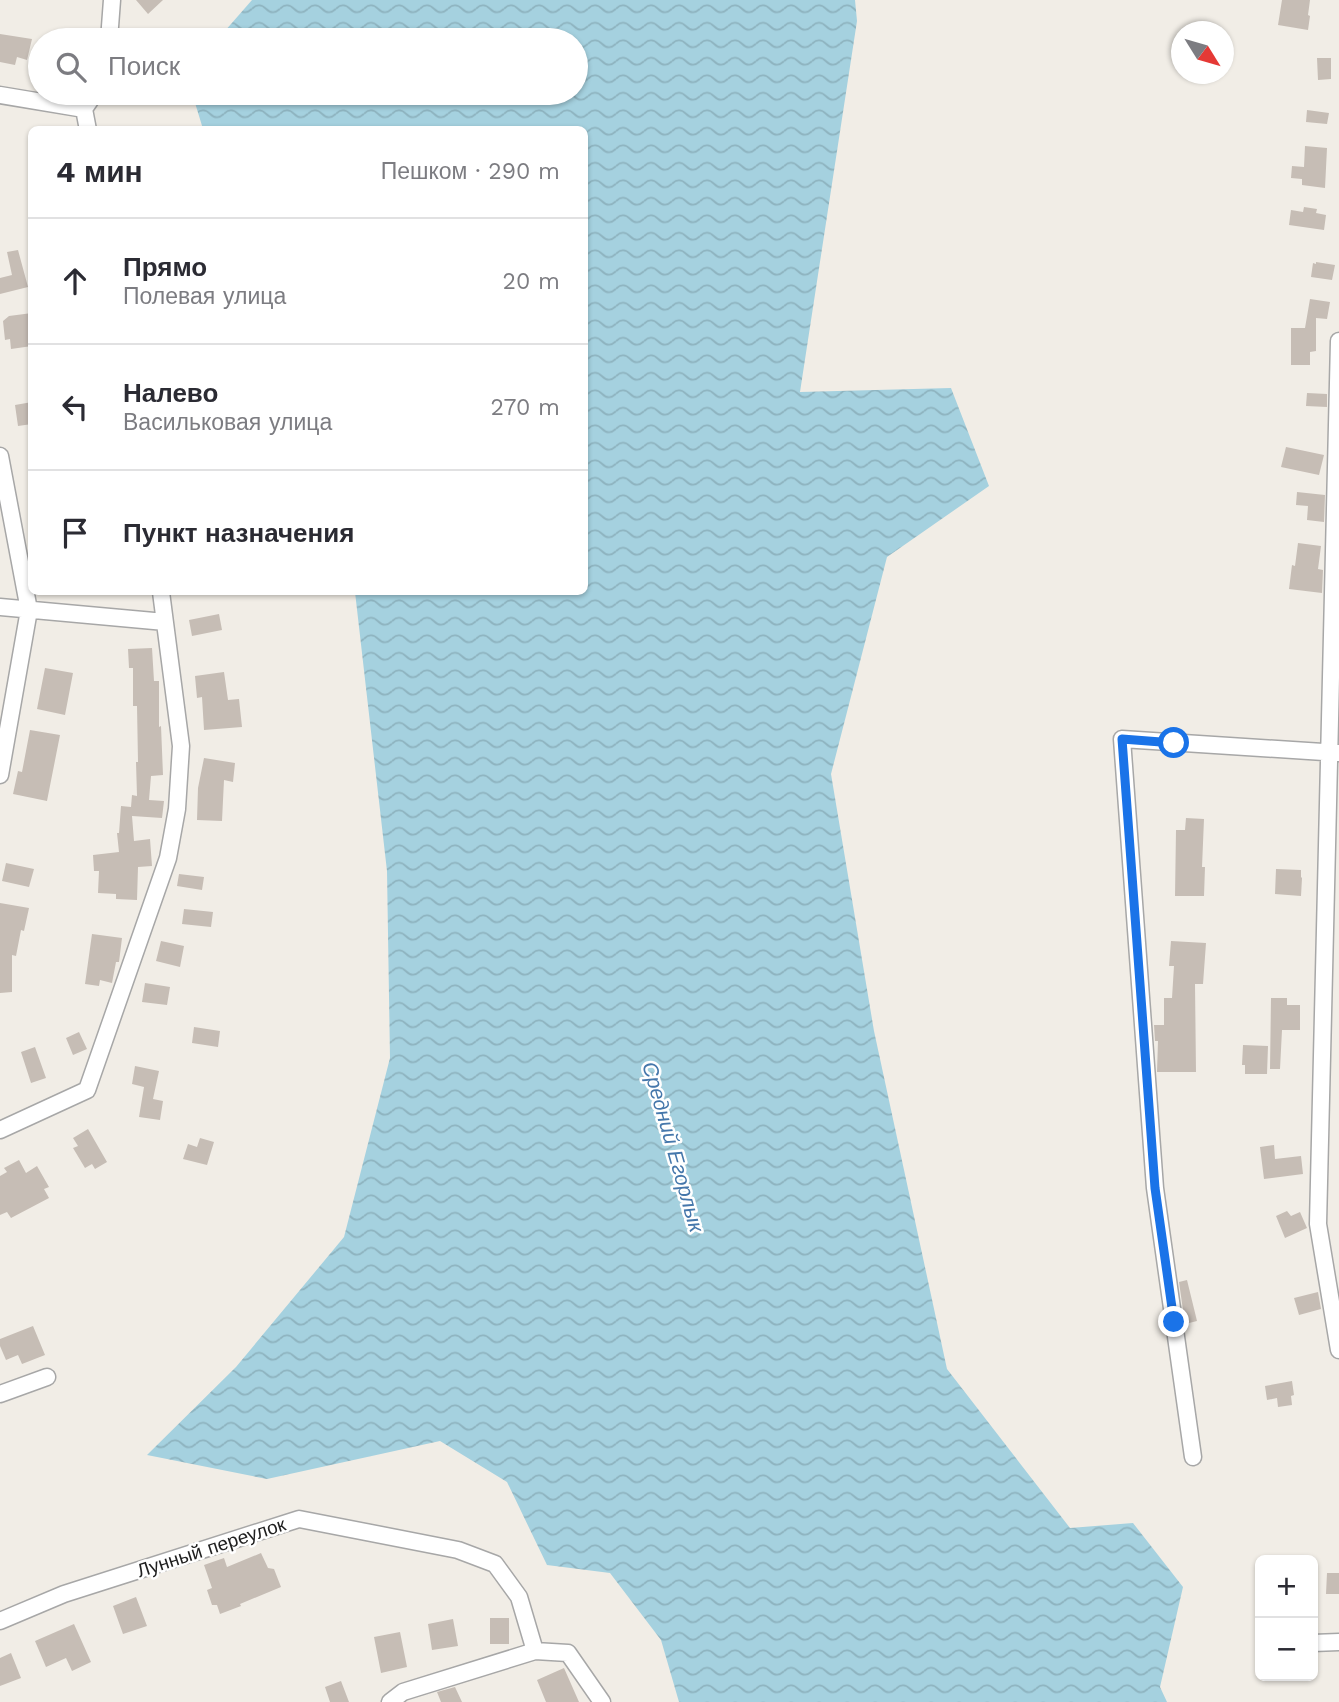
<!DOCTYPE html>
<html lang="ru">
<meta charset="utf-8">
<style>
:root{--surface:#fff;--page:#f7f7f7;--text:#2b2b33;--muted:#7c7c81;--line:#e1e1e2}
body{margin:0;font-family:"Work Sans",sans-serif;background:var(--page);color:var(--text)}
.controls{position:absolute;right:21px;bottom:21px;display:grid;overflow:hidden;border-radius:10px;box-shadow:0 2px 5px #0004}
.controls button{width:63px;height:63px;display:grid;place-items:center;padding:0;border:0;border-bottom:2px solid var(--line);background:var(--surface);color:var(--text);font:35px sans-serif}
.compass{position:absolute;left:1171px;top:21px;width:63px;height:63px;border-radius:50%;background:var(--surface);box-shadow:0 2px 5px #0004;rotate:127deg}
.stop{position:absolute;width:21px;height:21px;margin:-16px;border:5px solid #1a73e8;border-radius:50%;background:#fff}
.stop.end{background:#1a73e8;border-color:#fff;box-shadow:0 2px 7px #0008}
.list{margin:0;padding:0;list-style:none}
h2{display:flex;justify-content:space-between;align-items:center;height:91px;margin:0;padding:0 28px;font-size:30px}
h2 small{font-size:23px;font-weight:400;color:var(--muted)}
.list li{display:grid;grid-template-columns:46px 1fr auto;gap:21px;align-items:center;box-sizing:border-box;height:126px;padding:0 28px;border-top:2px solid var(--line)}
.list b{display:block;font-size:26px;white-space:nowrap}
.list p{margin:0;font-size:23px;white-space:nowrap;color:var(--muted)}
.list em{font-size:23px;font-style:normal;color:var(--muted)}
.icon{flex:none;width:38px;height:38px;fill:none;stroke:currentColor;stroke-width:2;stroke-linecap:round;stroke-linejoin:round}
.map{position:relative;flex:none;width:1339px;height:1702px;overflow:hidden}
.search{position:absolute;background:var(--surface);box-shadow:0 2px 5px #0004;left:28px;top:28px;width:560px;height:77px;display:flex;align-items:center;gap:18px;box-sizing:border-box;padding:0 24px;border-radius:38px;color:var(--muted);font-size:26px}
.panel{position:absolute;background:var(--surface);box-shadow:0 2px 5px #0004;left:28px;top:126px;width:560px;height:469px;border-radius:10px}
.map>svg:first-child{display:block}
.water{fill:url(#water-waves)}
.building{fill:#c6bdb5}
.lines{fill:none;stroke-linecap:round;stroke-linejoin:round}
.minor-casing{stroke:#a7a7a7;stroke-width:19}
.minor{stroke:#fff;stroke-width:16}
.route{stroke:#1a73e8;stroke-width:9}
.labels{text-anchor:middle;stroke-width:5;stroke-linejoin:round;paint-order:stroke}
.street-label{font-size:19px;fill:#202020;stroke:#fff}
.water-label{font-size:21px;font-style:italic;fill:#4577ab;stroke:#fff}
</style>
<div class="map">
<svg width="1339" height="1702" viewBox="0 0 1339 1702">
<defs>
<pattern id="water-waves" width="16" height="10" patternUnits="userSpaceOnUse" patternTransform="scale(1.75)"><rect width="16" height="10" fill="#a5d1df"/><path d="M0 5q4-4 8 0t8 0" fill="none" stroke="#8eb3bf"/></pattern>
</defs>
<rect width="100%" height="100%" fill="#f1ede6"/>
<!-- water -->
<path class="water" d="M252,0h603l2,21 -57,371 151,-4 38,98 -102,71 -56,217 43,257 73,338 123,159 63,-5 50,64 -23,100 7,15h-488l-18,-62 -51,-67 -63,-8 -40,-83 -67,-41 -173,38 -120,-24 89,-88 108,-130 46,-179 -3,-187 -32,-279h229v-462l-381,-1 -11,-36h384v-53h-359z"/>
<!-- building -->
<path class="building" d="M136,0h27l-15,14z
M1282,0h28l-2,15 2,1 -2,14 -30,-5z
M0,34l32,5 -5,21 -10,-3 -2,8 -15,-3z
M1317,58h14v21l-13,1z
M1307,110l22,3 -2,11 -21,-2z
M1305,146l22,2 -2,40 -23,-3v-6l-11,-1 1,-12 12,1z
M1304,207l13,2 -1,4 10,2 -2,15 -35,-5 2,-15 12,2z
M18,250l10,37 -28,7v-16l12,-3 -5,-23z
M1316,262l19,3 -3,15 -21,-3 2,-14 3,1z
M1310,299l20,3 -3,17 -11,-1v33l-6,1v13h-19v-37h14z
M32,313v33l-21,3 -1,-10 -5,1 -2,-19 6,-5z
M1307,393l20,1v13l-21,-1z
M32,402v22l-14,2 -3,-21z
M1286,447l38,8 -5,20 -38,-8z
M1297,492l28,3 -1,27 -17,-2 1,-14 -12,-1z
M1298,543l23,3 -3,23 5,1 -1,23 -33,-4 3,-24 3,1z
M219,614l3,16 -30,6 -3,-16z
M152,648l2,33h5v46l2,-1 2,49 -12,1 -2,24 15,1 -2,17 -30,-2 2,25 16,-2 2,27 -14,1 -1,33 -21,-1v-5l-18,-1 1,-22h-5l-1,-16 26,-3 -2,-19h2l2,-27 10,1 1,-12 5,1 -1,-34h2l-1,-56h-4v-38h-4l-1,-19z
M45,668l28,5 -8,42 -28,-6z
M224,672l4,28 11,-1 3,28 -38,3 -2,-33 -5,1 -2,-22z
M30,730l30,5 -13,66 -34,-7 5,-23 4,1z
M204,758l31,5 -2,19 -9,-2 -2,41 -25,-1 1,-32z
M1186,818l18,1 -2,48h3l-1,29h-29l1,-66h9z
M6,863l28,6 -5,18 -27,-6z
M1276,869l25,1v7l1,1 -1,18 -26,-2z
M179,874l25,3 -2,13 -25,-4z
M0,903l29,5 -5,23 -3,-1 -5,26 -4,-1v37l-12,1z
M184,909l29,3 -2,15 -29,-3z
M92,934l30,4 -3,24h-3l-4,21 -12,-3 -1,6 -14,-2z
M161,941l23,5 -4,21 -24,-6z
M1171,941l35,2 -3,41h-8l1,88h-39l1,-31h-3l-1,-16h10v-27h8l2,-32h-5z
M145,983l25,4 -3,18 -25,-3z
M1271,998h16v7h13v25h-18l-2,39h-10z
M194,1027l26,4 -2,16 -26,-4z
M79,1032l8,17 -14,6 -7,-17z
M1243,1045l25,1 -1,28h-22v-9h-3z
M35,1047l11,31 -15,5 -10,-31z
M135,1066l24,5 -6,28 10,2 -3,19 -21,-3 5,-30 -12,-3z
M88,1129l19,33 -12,7 -3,-5 -7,4 -12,-20 5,-2 -5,-8z
M200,1138l14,4 -7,23 -24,-6 5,-15 9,3z
M1274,1145l1,14 26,-3 2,18 -39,5 -4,-32z
M19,1160l7,13 11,-7 12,21 -5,2 5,9 -38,20 -4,-6 -7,3v-39l7,-4 -3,-4z
M1287,1211l4,5 9,-4 7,16 -22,10 -9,-22z
M1187,1280l10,41 -12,3 -6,-42z
M1318,1292l3,17 -22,6 -5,-17z
M33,1326l12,29 -23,9 -4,-9 -12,5 -6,-14v-7z
M1292,1381l2,14 -3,1 1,9 -14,2 -1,-9 -10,2 -2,-14z
M261,1553l7,15 6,1 7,18 -41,17 1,2 -21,8 -3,-9h-5l-5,-15 5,-2 -8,-23 20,-7 3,9z
M1327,1573h12v21h-13z
M136,1597l11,29 -24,8 -10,-28z
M490,1618h19v26h-19z
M453,1619l5,27 -26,4 -4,-26z
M74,1624l17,38 -19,9 -6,-13 -20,9 -11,-26z
M400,1632l7,35 -26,6 -7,-36z
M11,1653l10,25 -21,8v-28z
M564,1668l15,34h-33l-9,-22z
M341,1681l8,21h-19l-5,-15z
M455,1687l7,15h-21l-4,-10z"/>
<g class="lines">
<defs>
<path id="minor" d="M109,40l3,-40
M0,95l84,14 4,21
M84,109l11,-16
M1339,341l-21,883 21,126
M0,456l29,154 -29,165
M0,607l165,15
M0,1130l87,-40 81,-232 9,-49 4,-63 -20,-154
M0,1394l47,-17
M1193,1457l-38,-269 -33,-449 217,14
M0,1621l64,-27 235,-75 159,31 37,14 24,33 16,54
M1313,1643l26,-1
M390,1702l13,-10 132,-41 33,2 34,49"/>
</defs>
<!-- minor casing -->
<use href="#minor" class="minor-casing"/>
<!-- minor -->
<use href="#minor" class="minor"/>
</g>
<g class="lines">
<!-- route -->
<path class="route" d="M1174,1322l-19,-134 -33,-449 52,4"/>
</g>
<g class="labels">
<!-- street labels -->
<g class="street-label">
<text transform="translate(211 1547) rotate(-18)" y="7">Лунный переулок</text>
</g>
<!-- water labels -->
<g class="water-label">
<text transform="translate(673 1147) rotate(74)" y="7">Средний Егорлык</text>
</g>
</g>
</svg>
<div class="controls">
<button>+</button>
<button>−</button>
</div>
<svg class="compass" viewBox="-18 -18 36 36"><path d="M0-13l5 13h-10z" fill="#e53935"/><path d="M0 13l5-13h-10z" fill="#7c7c81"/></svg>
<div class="stop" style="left:1174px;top:743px"></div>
<div class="stop end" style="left:1174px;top:1322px"></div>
<div class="search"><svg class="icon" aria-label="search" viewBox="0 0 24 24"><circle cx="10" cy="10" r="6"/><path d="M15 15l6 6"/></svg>Поиск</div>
<section class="panel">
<h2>4 мин<small>Пешком · 290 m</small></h2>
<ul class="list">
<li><svg class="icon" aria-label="ahead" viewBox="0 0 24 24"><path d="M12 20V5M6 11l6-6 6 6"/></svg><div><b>Прямо</b><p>Полевая улица</p></div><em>20 m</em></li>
<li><svg class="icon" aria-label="left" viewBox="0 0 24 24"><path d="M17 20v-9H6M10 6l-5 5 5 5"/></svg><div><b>Налево</b><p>Васильковая улица</p></div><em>270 m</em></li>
<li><svg class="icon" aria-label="arrive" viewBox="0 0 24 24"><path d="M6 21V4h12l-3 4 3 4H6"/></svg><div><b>Пункт назначения</b></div></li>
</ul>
</section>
</div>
